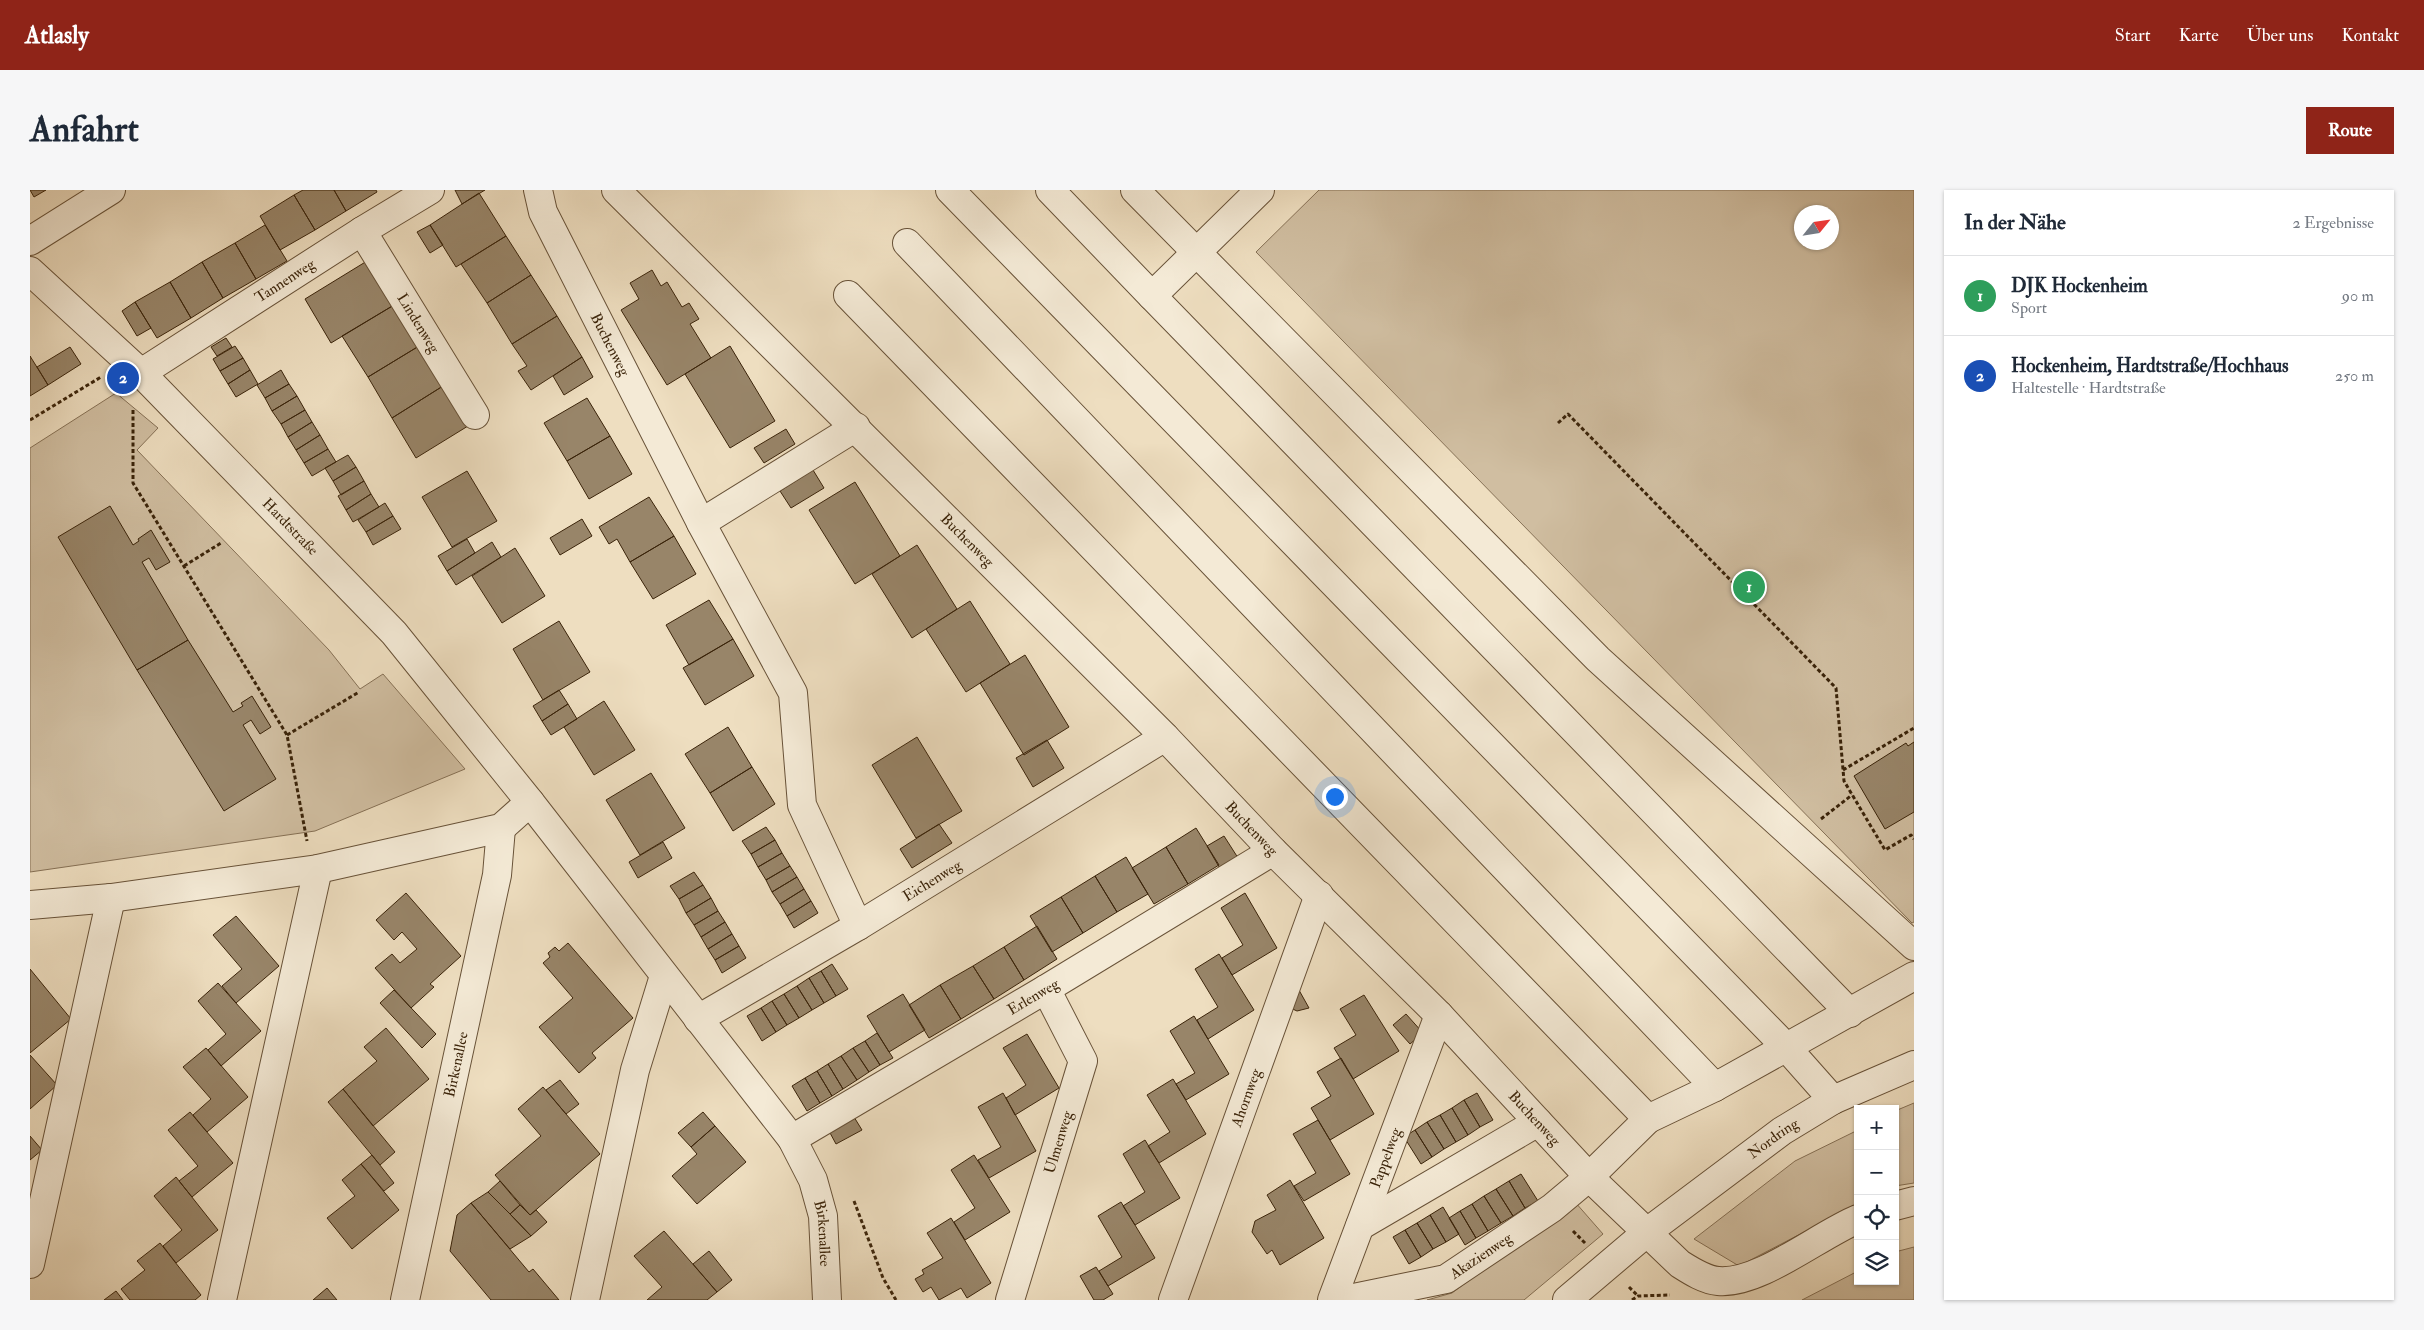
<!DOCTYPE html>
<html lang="de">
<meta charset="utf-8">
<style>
:root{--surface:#fff;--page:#f6f6f7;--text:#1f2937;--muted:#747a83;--line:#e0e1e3;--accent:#8f2418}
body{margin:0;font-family:"IM FELL Double Pica",serif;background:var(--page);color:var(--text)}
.controls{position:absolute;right:15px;bottom:15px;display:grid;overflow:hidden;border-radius:0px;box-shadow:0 1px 4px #0004}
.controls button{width:45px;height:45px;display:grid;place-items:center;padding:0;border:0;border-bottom:1px solid var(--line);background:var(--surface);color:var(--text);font:25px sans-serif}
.compass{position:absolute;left:1764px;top:15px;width:45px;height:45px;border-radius:50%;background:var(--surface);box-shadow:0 1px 4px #0004;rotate:60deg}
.you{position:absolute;left:1304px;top:606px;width:18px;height:18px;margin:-12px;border:4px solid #fff;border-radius:50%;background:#1a73e8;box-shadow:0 0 0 8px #1a73e833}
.badge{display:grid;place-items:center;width:32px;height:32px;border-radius:50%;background:var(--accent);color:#fff;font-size:16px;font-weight:700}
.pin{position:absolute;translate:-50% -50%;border:2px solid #fff;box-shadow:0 1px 5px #0006}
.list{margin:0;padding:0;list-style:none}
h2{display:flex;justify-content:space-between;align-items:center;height:65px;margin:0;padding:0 20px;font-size:21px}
h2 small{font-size:16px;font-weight:400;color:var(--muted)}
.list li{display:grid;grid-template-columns:32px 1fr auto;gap:15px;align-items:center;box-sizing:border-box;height:80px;padding:0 20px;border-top:1px solid var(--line)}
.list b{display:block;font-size:19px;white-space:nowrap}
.list p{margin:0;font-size:16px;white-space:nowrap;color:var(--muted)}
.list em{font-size:16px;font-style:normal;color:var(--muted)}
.icon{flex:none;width:28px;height:28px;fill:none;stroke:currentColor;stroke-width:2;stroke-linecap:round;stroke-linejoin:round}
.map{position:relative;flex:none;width:1884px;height:1110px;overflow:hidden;border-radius:0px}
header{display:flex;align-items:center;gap:30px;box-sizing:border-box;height:70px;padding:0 25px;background:var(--accent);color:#fff}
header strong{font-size:24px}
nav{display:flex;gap:28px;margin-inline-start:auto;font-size:18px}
.intro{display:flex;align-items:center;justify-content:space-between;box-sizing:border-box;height:120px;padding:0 30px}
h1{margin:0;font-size:35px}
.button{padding:12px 22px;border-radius:0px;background:var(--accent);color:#fff;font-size:18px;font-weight:700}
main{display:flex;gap:30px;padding:0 30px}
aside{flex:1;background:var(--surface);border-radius:0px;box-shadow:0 1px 4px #0004}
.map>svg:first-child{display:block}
.green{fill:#d0bea1;stroke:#867156;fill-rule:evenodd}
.building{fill:#988569;stroke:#3b240a}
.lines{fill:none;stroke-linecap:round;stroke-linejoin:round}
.minor-casing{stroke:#685238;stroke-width:30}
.path{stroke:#3b240a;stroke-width:3;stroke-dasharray:4 2.5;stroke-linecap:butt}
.minor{stroke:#f4ead6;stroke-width:28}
.labels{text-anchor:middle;stroke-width:5;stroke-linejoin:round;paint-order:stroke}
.street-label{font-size:15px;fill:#3b240a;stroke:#f4ead6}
</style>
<header>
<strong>Atlasly</strong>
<nav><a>Start</a><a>Karte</a><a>Über uns</a><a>Kontakt</a></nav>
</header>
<div class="intro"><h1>Anfahrt</h1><a class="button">Route</a></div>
<main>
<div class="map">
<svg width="1884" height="1110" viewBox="0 0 1884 1110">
<rect width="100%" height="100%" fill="#eedec0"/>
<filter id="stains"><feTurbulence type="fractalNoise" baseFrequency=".004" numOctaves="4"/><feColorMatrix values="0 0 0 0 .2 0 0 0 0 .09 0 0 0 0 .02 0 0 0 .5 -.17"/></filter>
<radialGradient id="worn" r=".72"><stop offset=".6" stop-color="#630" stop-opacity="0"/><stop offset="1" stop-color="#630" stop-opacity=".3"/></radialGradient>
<!-- green -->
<path class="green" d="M1289,0h595v732l-2,1 -656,-671zM1772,22h30v30h-30z
M86,203l42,35 -21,22 192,200 31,39 23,-15 82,95 -150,62 -285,41v-424z
M1884,913v80l-19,3v-75z
M1828,940v74l-119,62 -45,-27 101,-78z
M1545,1012l28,32 -79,66h-97l25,-7z
M1884,1057v53h-112l56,-29v10h37v-29z"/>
<!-- building -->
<path class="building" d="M0,0h16l-12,7z
M273,0h31l12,21 -31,19 -21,-35z
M304,0h42l1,2 -31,19z
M425,0h30l-23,14z
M449,3l27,43 -50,31 -26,-42z
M264,5l21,35 -35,20 -20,-34z
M235,35l22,36 -31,18 -21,-36z
M400,35l13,20 -13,8 -13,-21z
M476,46l25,39 -44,28 -26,-39z
M205,53l21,36 -33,19 -21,-36z
M337,71l27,44 -63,38 -26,-44z
M172,72l21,36 -32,20 -21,-36z
M622,80l9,16 6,-4 15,25 7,-4 10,16 -9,5 21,34 -44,27 -46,-75 18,-11 -9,-16z
M501,85l26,41 -45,28 -25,-41z
M140,92l21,36 -34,20 -22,-36z
M105,112l16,26 -14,8 -15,-25z
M364,115l25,41 -51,31 -26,-41z
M527,126l25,41 -51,33 -13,-19 9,-5 -15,-22z
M196,148l6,9 -15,9 -6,-9z
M205,156l8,12 -23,13 -7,-12z
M389,156l24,40 -51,32 -24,-41z
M700,156l45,75 -45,27 -45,-74z
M40,157l11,17 -33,21 -11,-18z
M0,166l18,29 -18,11z
M552,167l11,20 -29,18 -11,-19z
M213,168l7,12 -22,14 -8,-13z
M220,180l8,14 -22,13 -8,-13z
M251,180l8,14 -24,14 -8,-13z
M259,194l8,12 -25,15 -7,-13z
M413,196l25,40 -52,32 -24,-40z
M267,206l8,14 -24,14 -9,-13z
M557,208l23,38 -43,25 -23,-38z
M275,220l7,12 -24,15 -7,-13z
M282,232l8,13 -24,15 -8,-13z
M756,239l9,15 -31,19 -10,-15z
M290,245l8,14 -24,14 -8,-13z
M580,246l22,38 -43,25 -22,-38z
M298,259l8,13 -24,14 -8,-13z
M318,265l8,12 -23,14 -8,-13z
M326,277l8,14 -23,14 -8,-14z
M783,280l11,18 -33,20 -11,-17z
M437,281l30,50 -45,26 -30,-50z
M334,291l7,13 -25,16 -8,-14z
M825,292l45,74 -45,28 -46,-74z
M341,304l8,13 -26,15 -7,-12z
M619,307l25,39 -44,26 -13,-23 -8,5 -10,-17z
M355,313l8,13 -27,16 -8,-12z
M80,316l23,39 6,-4 -1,-2 13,-9 19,32 -14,8 -7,-12 -7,4 46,78 -51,30 -79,-133z
M363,326l8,13 -28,16 -7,-13z
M552,329l10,17 -32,19 -10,-17z
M644,346l22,38 -43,25 -23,-37z
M437,349l8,14 -28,18 -9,-15z
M462,352l9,15 -45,28 -9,-14z
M887,355l40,64 -45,29 -40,-64z
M485,358l30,48 -43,27 -30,-47z
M679,410l24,39 -44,26 -23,-40z
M940,411l40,63 -44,28 -40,-63z
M529,431l31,51 -47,28 -30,-51z
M703,449l21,37 -49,29 -22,-37z
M158,450l45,72 10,-6 -2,-3 11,-7 19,31 -11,7 -9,-14 -8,5 33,54 -52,32 -87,-141z
M995,465l44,72 -45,28 -44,-72z
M529,500l9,14 -26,17 -9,-15z
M574,511l31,49 -41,25 -30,-48z
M538,514l9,15 -26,16 -9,-14z
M698,537l24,40 -42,26 -25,-39z
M887,547l45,74 -46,27 -44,-73z
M1017,550l17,28 -31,19 -17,-29z
M1884,552v70l-29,17 -31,-53 52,-33 2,3z
M722,577l23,37 -42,27 -23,-38z
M621,583l34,55 -45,27 -34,-55z
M909,634l13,19 -40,25 -12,-19z
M736,637l9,13 -24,14 -9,-13z
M1166,638l23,37 -31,19 -22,-37z
M1194,646l16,25 -18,11 -15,-26z
M745,650l7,13 -24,14 -7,-13z
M633,652l9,16 -34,20 -9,-16z
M1136,657l22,37 -34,20 -22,-36z
M752,663l8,13 -24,14 -8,-13z
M1096,667l22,37 -31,18 -22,-36z
M760,676l7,11 -25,15 -6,-12z
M664,682l9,13 -24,14 -9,-13z
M1065,686l22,36 -34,21 -22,-36z
M767,687l7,12 -24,15 -8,-12z
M673,695l8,13 -25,15 -7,-14z
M774,699l7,12 -24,15 -7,-12z
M376,703l55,63 -31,28 4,3 -23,21 -36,-40 17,-14 8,9 17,-14 -15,-17 -8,8 -18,-20z
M1215,703l32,55 -45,27 -10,-17 21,-13 -22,-37z
M1031,707l22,36 -31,19 -22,-36z
M681,708l7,13 -24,14 -8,-12z
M781,711l7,12 -24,15 -7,-12z
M688,721l7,11 -24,15 -7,-12z
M206,726l43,50 -43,37 -14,-17 20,-17 -29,-34z
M695,732l7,12 -24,15 -7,-12z
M1007,736l20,33 -33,21 -20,-33z
M702,744l7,12 -24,14 -7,-11z
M538,753l65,75 -41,35 4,5 -17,15 -40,-46 34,-29 -30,-35 7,-6 -2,-4 7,-6 4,4z
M709,756l7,12 -24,15 -7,-13z
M974,757l20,33 -30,19 -21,-33z
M1189,764l35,56 -46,29 -11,-19 21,-13 -23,-38z
M802,774l16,25 -12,7 -15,-25z
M943,776l21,33 -33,20 -21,-34z
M0,779l41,50 -41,34z
M791,781l15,25 -12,7 -15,-25z
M779,788l15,25 -12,7 -15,-24z
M188,793l43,48 -40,35 -13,-16 18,-16 -28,-33z
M1265,793l14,25 -12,3 -11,-5z
M910,795l21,34 -32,19 -20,-33z
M767,796l15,24 -13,8 -15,-24z
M364,800l42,44 -14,14 -42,-45z
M754,804l15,24 -12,7 -15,-24z
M873,804l22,36 -36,22 -22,-36z
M1334,805l35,56 -46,28 -19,-31 22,-13 -16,-26z
M742,811l15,24 -11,7 -15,-24z
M731,818l15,24 -14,9 -15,-25z
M1376,824l17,19 -13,11 -17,-19z
M1164,826l35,58 -43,26 -10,-16 19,-11 -25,-42z
M356,838l43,51 -56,47 -30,-37 34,-28 -13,-14z
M847,843l16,25 -13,7 -15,-24z
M997,844l32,54 -44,27 -9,-17 20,-13 -23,-37z
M835,851l15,24 -11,7 -16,-24z
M176,858l42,49 -41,35 -14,-17 18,-16 -28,-32z
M823,858l16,24 -12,8 -16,-24z
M0,865l27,30 -27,24z
M811,866l16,24 -14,9 -15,-25z
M1311,868l33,56 -44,26 -19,-32 20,-12 -14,-24z
M798,874l15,25 -11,7 -15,-25z
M787,881l15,25 -12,7 -15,-25z
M775,888l15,25 -13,8 -15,-25z
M1143,889l33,55 -47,29 -11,-17 22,-14 -23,-37z
M530,890l19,24 -13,10 -20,-24z
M513,897l57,67 -70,61 -35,-40 46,-39 -23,-27z
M313,899l52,63 -15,13 -52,-63z
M973,903l33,58 -47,27 -11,-18 23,-13 -23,-40z
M1447,903l16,27 -13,7 -16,-27z
M1434,910l16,27 -12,8 -16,-27z
M1422,918l16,27 -12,7 -16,-27z
M160,922l43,51 -41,34 -13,-16 19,-15 -30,-36z
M673,922l12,14 -24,21 -13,-14z
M1410,925l16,27 -12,7 -17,-27z
M824,927l8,13 -26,14 -7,-13z
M1288,930l32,54 -46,27 -10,-15 22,-13 -23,-39z
M1397,932l17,27 -12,8 -17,-27z
M685,936l31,36 -49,42 -25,-28 25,-22 -6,-7z
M1385,940l17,27 -11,7 -17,-27z
M0,946l12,14 -12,10z
M1115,950l35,58 -45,27 -12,-19 22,-14 -22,-38z
M342,965l22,28 -10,8 -23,-27z
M944,965l36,57 -45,28 -11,-18 21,-14 -24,-38z
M331,974l38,46 -47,39 -25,-31 28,-22 -13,-16z
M1491,984l17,27 -13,7 -16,-27z
M146,987l42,53 -42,33 -13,-17 19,-16 -28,-34z
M1260,990l34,58 -44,27 -8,-15 -5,4 -15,-22 3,-11 21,-11 -9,-15z
M470,991l20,24 -10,9 -22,-22z
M1479,991l16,27 -12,8 -17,-27z
M1466,999l17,27 -12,7 -17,-27z
M458,1002l22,22 21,22 -21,13 -39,-46z
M1454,1006l17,27 -13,8 -16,-27z
M1091,1012l34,56 -47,28 -9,-15 23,-14 -24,-41z
M441,1013l58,69 4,-3 26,31h-68l-41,-49 7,-36z
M1442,1014l16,27 -12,7 -16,-27z
M490,1015l10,10 6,-5 11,12 -16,14 -21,-22z
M1413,1017l16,27 -13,8 -16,-27z
M1430,1021l16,27 -11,7 -16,-27z
M1400,1025l16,27 -13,7 -16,-26z
M921,1028l40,65 -24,15 -6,-10 -22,12 -8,-13 -8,5 -8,-13 9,-5 -2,-4 21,-12 -16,-25z
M1387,1033l16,26 -12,8 -16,-27z
M1375,1040l16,27 -12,7 -16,-27z
M634,1041l53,61 -10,8h-60l15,-13 -28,-31z
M130,1053l41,52 -6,5h-65l-9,-11 24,-19 -8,-9z
M679,1061l23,29 -15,12 -24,-28z
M1066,1077l17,27 -10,6h-9l-14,-24z
M297,1098l10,12h-24z
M86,1101l7,9h-19z"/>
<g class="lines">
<defs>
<g id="minor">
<path id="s1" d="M508,0l5,22 158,311 92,170 9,112 56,121"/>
<path id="s2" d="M586,0l549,547 108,114 166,164 150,162 91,87c11,7 25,16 38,17 41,4 101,-46 140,-62"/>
<path d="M920,0l836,857 47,53"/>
<path d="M1020,0l102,106 108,-106"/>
<path d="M1105,0l463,469 316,287"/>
<path id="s3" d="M332,41l113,184"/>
<path d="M0,51l81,-51"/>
<path d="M877,53l808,844"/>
<path id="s4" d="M0,81l111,102 253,260 136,169 262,337 21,41 10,36 4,84"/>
<path d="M818,105l800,824 67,-32 199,-111"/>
<path d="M1122,106l698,717"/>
<path id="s5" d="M111,183l221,-142 68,-41"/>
<path d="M671,333l155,-96"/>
<path d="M0,715l81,-7 207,-29 183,-41 29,-26"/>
<path id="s6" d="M668,829l160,-93 307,-189"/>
<path id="s7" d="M762,949l254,-150 227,-138"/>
<path d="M1865,1016l19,-5"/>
<path d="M1330,1036l178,-104"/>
<path d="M0,1074l81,-366"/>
<path d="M192,1110l96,-431"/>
<path id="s8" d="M375,1110l92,-425 4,-47"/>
<path d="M555,1110l50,-230 29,-94"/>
<path id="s9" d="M980,1110l73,-239 -37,-72"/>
<path id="s10" d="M1143,1110l146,-405"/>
<path id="s11" d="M1302,1110l107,-285"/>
<path id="s12" d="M1314,1110l102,-21 106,-71 37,-31 59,-58"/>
<path id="s13" d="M1537,1110l79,-67 136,-102 51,-31 81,-35"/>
</g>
</defs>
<!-- minor casing -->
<use href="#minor" class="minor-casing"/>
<!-- path -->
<path class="path" d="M103,220v73l154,252 20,106
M0,230l71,-43
M1528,233l10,-9 268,274 8,93 41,69 26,-15 3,4
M154,376l37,-23
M257,545l72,-43
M1813,580l71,-42
M1791,629l31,-24
M824,1011l29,77 13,22
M1543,1041l13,13
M1599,1097l9,9
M1602,1110l6,-4 32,-1"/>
<!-- minor -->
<use href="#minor" class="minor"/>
</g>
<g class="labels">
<!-- street labels -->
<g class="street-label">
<text dy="5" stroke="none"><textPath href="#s5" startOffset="171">Tannenweg</textPath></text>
<text dy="5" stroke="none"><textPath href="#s3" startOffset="108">Lindenweg</textPath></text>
<text dy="5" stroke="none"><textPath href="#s1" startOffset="171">Buchenweg</textPath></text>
<text dy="5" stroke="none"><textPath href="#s4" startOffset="365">Hardtstraße</textPath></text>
<text dy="5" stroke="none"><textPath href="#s2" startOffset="496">Buchenweg</textPath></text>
<text dy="5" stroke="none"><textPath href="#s2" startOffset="901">Buchenweg</textPath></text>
<text dy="5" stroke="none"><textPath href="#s6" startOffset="272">Eichenweg</textPath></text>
<text dy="5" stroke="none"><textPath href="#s7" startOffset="280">Erlenweg</textPath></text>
<text dy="5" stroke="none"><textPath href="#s8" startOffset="241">Birkenallee</textPath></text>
<text dy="5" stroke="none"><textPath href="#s10" startOffset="215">Ahornweg</textPath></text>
<text dy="5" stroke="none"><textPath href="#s2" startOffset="1306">Buchenweg</textPath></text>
<text dy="5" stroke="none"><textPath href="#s13" startOffset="262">Nordring</textPath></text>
<text dy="5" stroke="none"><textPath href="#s9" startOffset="165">Ulmenweg</textPath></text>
<text dy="5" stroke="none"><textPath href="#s11" startOffset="152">Pappelweg</textPath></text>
<text dy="5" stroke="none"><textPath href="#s4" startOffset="1258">Birkenallee</textPath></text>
<text dy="5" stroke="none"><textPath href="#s12" startOffset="146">Akazienweg</textPath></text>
</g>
</g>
<rect width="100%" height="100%" filter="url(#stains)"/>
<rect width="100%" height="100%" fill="url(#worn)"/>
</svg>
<div class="controls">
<button>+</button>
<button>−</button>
<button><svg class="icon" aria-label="locate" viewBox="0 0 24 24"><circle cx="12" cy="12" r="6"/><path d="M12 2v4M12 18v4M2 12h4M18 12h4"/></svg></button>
<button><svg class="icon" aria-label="layers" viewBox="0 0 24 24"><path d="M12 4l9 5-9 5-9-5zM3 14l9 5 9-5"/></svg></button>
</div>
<svg class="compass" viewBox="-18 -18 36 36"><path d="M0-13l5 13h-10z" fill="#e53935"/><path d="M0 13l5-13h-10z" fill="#747a83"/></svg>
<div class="you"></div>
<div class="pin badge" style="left:1719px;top:397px;background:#2e9e5b">1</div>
<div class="pin badge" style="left:93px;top:188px;background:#1a4fb4">2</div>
</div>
<aside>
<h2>In der Nähe<small>2 Ergebnisse</small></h2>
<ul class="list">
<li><span class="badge" style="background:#2e9e5b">1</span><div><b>DJK Hockenheim</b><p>Sport</p></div><em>90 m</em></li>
<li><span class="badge" style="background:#1a4fb4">2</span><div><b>Hockenheim, Hardtstraße/Hochhaus</b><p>Haltestelle · Hardtstraße</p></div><em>250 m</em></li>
</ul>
</aside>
</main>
